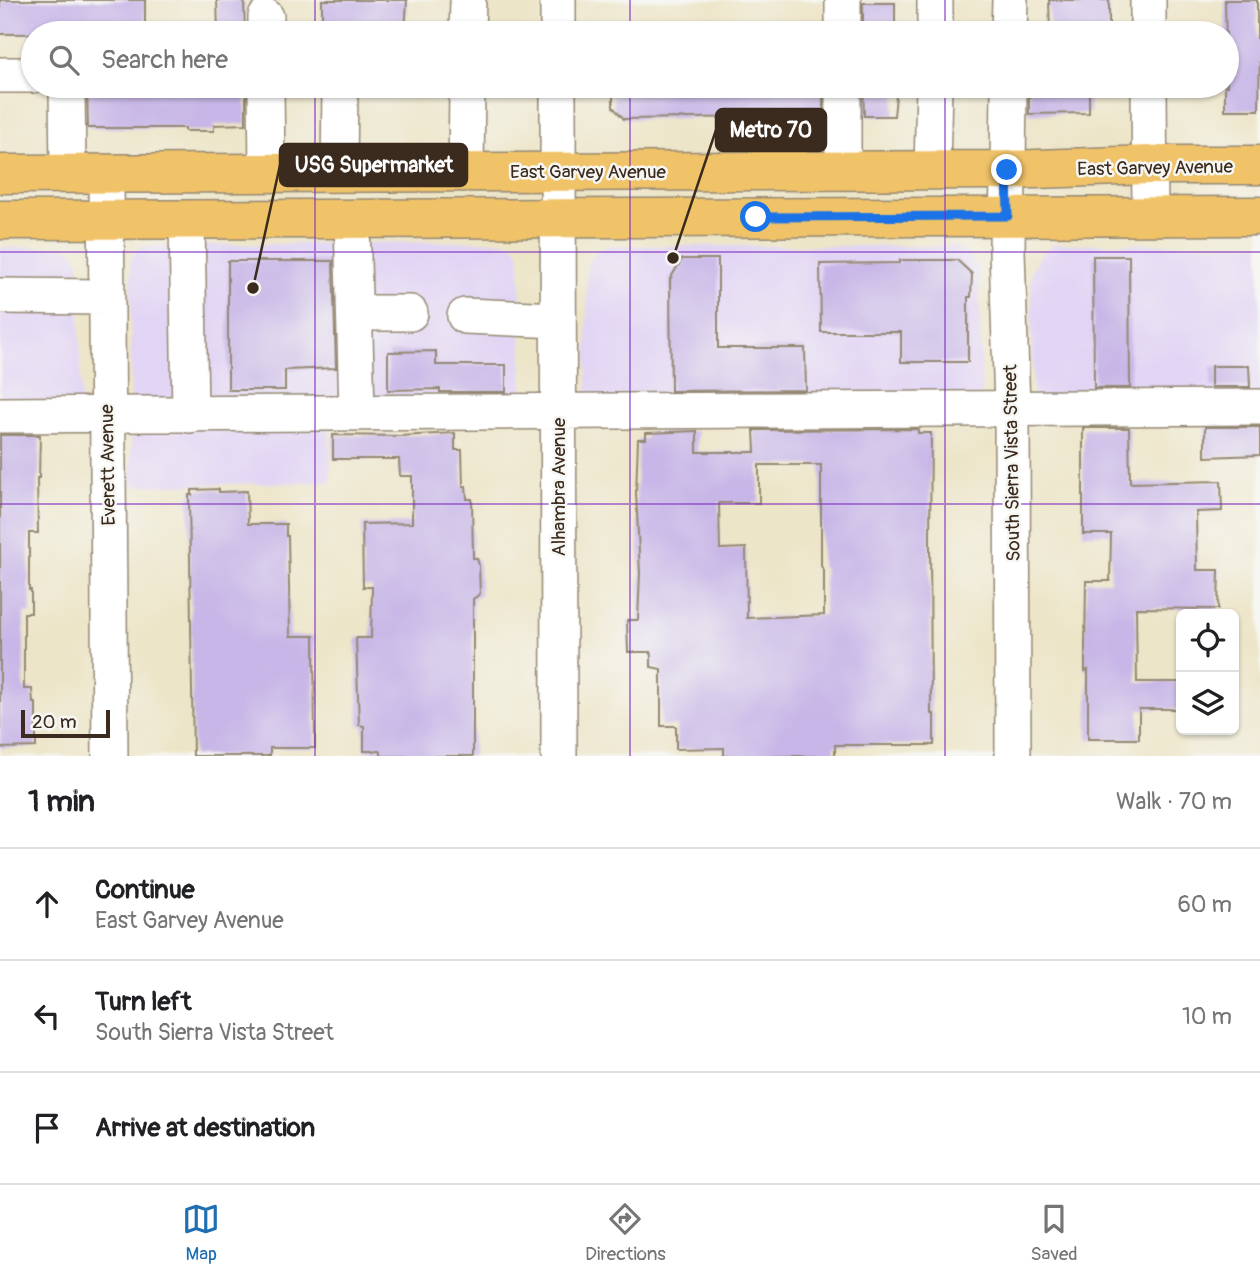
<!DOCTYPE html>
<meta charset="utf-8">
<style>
:root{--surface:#fff;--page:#f6f6f6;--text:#202124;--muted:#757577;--line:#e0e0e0;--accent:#1f6fb2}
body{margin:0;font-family:Pangolin,sans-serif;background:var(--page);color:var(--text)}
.controls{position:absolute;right:21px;bottom:21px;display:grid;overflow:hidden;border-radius:10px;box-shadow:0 2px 5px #0004}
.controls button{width:63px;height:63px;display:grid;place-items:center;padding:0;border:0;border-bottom:2px solid var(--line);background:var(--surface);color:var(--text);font:35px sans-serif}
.scale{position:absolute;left:21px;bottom:18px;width:89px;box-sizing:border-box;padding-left:7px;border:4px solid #3b2a1e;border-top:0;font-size:19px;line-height:24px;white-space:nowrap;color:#3b2a1e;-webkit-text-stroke:5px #f6f6f2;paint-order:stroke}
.stop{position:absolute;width:21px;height:21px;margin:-16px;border:5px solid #1a73e8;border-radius:50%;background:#fff}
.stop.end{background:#1a73e8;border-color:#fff;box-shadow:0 2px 7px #0008}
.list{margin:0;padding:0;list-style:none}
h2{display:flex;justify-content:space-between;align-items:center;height:91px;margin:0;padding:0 28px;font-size:30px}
h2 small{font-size:23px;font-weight:400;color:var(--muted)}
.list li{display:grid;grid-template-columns:46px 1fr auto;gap:21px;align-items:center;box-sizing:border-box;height:112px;padding:0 28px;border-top:2px solid var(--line)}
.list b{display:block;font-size:26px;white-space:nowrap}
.list p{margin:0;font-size:23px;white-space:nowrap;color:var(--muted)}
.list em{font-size:23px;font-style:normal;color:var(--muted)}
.icon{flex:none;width:38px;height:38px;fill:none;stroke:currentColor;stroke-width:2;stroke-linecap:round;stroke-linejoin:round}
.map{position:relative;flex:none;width:1260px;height:756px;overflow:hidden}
.search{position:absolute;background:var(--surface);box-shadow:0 2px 5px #0004;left:21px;right:21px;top:21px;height:77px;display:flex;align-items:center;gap:18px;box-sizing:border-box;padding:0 24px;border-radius:38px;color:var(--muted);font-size:26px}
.sheet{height:427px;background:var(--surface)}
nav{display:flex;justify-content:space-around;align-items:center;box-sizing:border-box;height:98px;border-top:2px solid var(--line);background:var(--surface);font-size:19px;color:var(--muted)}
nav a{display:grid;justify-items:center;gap:4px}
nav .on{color:var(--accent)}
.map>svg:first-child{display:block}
.built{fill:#e1d4f4}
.building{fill:#c7b6e7;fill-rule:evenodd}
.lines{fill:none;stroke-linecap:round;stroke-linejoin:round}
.minor-casing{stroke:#948873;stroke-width:38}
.major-casing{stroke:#948873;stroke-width:41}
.minor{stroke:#fff;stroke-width:35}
.major{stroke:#f1c369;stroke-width:38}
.route{stroke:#1a73e8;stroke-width:9}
.grid{fill:none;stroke:#7b2cbf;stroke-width:2;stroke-opacity:0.55}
.labels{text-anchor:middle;stroke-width:5;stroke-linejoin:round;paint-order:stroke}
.street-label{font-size:19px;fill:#3b2a1e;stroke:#f6f6f2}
.leader{fill:none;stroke:#3b2a1e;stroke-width:2.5}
.callout-dot{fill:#3b2a1e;stroke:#f6f6f2;stroke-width:2.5}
.callout{fill:#3b2a1e;stroke:#3b2a1e;stroke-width:2.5}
.callout-label{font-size:21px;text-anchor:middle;font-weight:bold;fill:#fff}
</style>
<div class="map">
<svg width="1260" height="756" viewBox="0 0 1260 756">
<rect width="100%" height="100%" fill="#f6f6f2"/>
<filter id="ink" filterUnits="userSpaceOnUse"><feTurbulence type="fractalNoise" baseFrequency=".0143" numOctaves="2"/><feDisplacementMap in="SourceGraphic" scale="14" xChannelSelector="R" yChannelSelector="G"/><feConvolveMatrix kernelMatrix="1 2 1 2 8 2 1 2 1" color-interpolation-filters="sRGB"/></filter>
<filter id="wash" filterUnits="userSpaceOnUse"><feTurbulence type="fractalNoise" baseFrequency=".00686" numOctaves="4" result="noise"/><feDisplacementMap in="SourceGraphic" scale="28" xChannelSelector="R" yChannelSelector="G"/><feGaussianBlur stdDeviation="1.57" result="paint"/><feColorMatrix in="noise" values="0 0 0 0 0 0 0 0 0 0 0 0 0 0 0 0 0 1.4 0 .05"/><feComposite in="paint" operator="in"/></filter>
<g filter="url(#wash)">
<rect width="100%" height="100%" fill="#ede5c8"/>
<!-- built -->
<path class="built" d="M503,241l13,5 4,10 3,163h-194l2,63 -200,4v-227l6,-9 7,-4z
M1054,244h206v156h-227l-2,-129 9,-15z
M607,246h348l14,10 10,14 3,132 -395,-4v-132l8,-14z
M66,247l7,3 6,11 2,142h-81v-155z"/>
<g id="blocks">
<!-- building -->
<path class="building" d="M0,0h145v33l-145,1z
M217,0h27l1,33h-27z
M322,0h85l-2,33h-81v-9h-2z
M1049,0h60v33h-59z
M1225,0h32v38h3l-1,72h-34v-24h2z
M863,3h32v30h-32z
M87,86h159v38l-32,1v6h-29v-3h-97z
M613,86h210v30l-199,3 -11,-12z
M863,86h34l-3,30h-30z
M1029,86h60v27l-60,1z
M1093,256h36l1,132h-36z
M682,259h36v89h87l1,42 -135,1 -1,-112z
M900,260h57l15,14 -1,23h-3v65h-67v-30h-80l-1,-68 80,-1z
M228,261h105l3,107 -51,2v20h-57z
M436,351v14h70v27h-66v-3l-52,1v-38z
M1211,366h38l1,21h-39z
M1205,427h55v28l-55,2z
M1083,428h46l1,55 91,-2 1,30 -26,1 1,58h22l-1,39 -82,-1 1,74h44v27h-42v30h-51v-69l-3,1v-23l1,-67h24l1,-47h-28z
M918,429v4h13l-1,107 1,174h3v31h-99v11h-111v-8l-48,1v-23h-15v-57l-10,-2v-15h-23l-1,-32h11l2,-47 -4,-80 2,-54h8v-6l51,-2v21h58l-1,-22zM759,465h62v101l3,4v45l-77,3 -1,-70 -26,1 -1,-46h40z
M455,433v17h7l1,36h3l1,13h5l1,59h4l2,8 1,28 -7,5v157h-92v-5h-17v-25l-5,-1 -3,-87h15l1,-51h-9l-1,-63 50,-1v-47h-12l-1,-17h-66v-24l66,1z
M0,435h40l-1,43h-2l1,55h-9v57h2v23h-7v76h8l1,14h3v44l-36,1z
M219,489v3l28,-1 1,33h38v12h2l2,100h24l1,112h-45v8h-77l-4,-261h3v-5z"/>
</g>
</g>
<g filter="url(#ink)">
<use href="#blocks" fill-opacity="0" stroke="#948873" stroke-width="2"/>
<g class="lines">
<defs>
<path id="minor" d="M558,0v33
M1148,0v33
M266,17v16
M467,33l1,-33
M843,33v-33
M935,33v-33
M1009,33l1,-33
M0,75h33
M67,86l1,88
M266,86l1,87
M558,86l1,670
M1009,86l-2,165 5,157 1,348
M1149,86l1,129
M843,170v-84
M932,170l2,-84
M466,172l1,-86
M339,173l1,-87
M106,174l4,582
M352,219l5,194
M187,220l3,195
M0,296l106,1
M355,313h55
M465,316l93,4
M0,415l1260,-8"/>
<path id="major" d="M0,174l1007,-4 142,-5h111
M0,220l1260,-4"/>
</defs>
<!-- minor casing -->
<use href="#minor" class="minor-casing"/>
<!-- major casing -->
<use href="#major" class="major-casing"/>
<!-- minor -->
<use href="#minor" class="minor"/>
<!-- major -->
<use href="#major" class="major"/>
</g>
</g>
<g class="lines" filter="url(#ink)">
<!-- route -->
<path class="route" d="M756,217l252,-1 -1,-46"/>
</g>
<!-- grid -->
<path class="grid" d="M315,0v33M630,0v33M945,0v33M315,86v670M630,86v670M945,86v670M0,252h1260M0,504h1260"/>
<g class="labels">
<!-- street labels -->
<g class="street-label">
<text transform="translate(1155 167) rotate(-1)" y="7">East Garvey Avenue</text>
<text x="588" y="178">East Garvey Avenue</text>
<text transform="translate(1011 463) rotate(-91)" y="7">South Sierra Vista Street</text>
<text transform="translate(107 465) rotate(-91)" y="7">Everett Avenue</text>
<text transform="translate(558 487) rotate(-90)" y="7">Alhambra Avenue</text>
</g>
</g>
<!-- callouts -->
<path class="leader" d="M673 258L716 130M253 288L280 165"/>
<g class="callout-dot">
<circle cx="673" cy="258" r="7"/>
<circle cx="253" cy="288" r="7"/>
</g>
<g class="callout">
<rect x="716" y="109" width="110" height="42" rx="7"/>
<rect x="280" y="144" width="187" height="42" rx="7"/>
</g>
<g class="callout-label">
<text x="771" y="137">Metro 70</text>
<text x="374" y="172">USG Supermarket</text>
</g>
</svg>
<div class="controls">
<button><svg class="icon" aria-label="locate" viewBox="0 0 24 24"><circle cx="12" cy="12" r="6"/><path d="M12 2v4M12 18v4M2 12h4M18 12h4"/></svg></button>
<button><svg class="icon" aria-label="layers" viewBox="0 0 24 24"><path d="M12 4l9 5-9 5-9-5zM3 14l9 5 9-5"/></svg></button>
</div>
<div class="scale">20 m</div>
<div class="stop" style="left:756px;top:217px"></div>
<div class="stop end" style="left:1007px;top:170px"></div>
<div class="search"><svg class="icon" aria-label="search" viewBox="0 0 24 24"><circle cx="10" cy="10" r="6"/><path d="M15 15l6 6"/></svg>Search here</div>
</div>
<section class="sheet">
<h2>1 min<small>Walk · 70 m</small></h2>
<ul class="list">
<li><svg class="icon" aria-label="ahead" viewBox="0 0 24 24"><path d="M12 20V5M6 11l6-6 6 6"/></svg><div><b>Continue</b><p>East Garvey Avenue</p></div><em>60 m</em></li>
<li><svg class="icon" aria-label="left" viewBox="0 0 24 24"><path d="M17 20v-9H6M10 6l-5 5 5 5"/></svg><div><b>Turn left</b><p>South Sierra Vista Street</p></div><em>10 m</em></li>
<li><svg class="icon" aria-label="arrive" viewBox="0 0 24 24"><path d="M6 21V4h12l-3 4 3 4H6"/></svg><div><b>Arrive at destination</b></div></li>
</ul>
</section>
<nav>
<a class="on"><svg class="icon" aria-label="map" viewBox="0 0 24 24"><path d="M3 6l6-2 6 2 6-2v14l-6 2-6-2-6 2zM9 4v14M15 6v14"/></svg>Map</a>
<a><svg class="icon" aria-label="directions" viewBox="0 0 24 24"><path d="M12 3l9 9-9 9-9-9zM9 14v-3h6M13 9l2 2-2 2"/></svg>Directions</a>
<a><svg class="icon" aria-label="saved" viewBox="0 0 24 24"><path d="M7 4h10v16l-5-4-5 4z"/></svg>Saved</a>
</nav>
